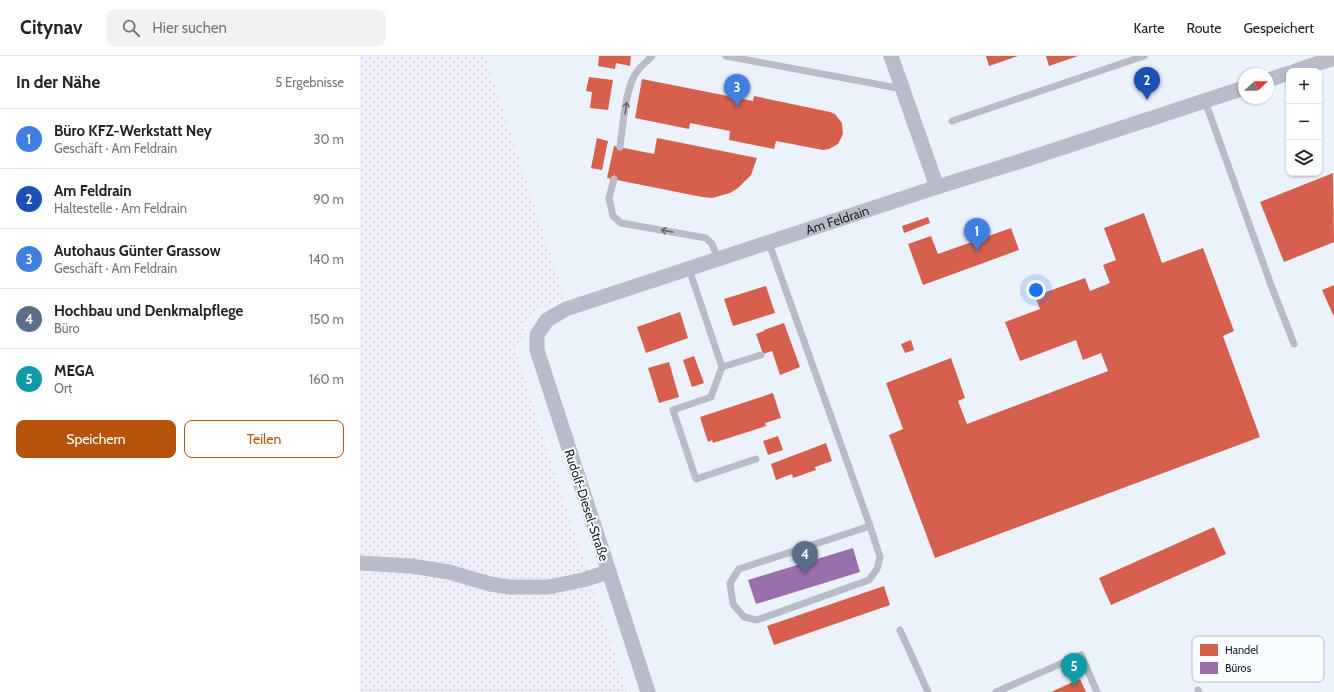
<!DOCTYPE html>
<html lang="de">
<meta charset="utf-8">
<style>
:root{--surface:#fff;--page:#f2f2f2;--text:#222;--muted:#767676;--line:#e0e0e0;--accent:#b45309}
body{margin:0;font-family:Cabin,sans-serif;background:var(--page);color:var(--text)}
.controls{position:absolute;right:12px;top:12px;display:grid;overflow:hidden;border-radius:8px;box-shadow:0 1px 3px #0004}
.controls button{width:36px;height:36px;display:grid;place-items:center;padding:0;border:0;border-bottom:1px solid var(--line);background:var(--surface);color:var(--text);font:20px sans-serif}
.compass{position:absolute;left:878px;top:12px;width:36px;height:36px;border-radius:50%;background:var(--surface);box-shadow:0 1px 3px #0004;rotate:69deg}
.you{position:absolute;left:676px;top:234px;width:14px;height:14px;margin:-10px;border:3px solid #fff;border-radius:50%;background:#1a73e8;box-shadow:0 0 0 6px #1a73e833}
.badge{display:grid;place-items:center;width:26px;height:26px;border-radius:50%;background:var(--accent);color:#fff;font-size:13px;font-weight:700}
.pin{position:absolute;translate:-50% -33px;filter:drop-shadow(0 1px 2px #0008)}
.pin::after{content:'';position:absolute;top:21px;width:14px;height:12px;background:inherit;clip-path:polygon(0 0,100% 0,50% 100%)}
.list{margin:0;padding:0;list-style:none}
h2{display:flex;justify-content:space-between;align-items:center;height:52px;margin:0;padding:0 16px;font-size:17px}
h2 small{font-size:13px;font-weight:400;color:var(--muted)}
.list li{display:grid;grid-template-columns:26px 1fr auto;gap:12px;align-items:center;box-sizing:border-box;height:60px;padding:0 16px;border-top:1px solid var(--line)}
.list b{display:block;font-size:15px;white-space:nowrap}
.list p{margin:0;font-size:13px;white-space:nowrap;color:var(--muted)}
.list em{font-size:13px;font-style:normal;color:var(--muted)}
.actions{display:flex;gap:8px;padding:12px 16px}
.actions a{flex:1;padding:9px 0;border:1px solid var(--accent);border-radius:8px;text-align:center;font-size:14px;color:var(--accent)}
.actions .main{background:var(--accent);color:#fff}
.icon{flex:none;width:22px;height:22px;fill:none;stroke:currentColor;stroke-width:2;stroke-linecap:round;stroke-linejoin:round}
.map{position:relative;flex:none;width:974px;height:636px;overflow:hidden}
header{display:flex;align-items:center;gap:24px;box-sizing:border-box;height:56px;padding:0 20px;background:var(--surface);border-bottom:1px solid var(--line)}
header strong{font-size:19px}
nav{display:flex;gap:22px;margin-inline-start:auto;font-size:14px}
.search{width:280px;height:36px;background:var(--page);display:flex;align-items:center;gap:10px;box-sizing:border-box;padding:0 14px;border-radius:8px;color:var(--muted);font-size:15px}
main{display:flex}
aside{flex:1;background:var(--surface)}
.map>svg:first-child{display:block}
.built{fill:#ecf2fb;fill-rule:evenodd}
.grass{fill:url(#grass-dots)}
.shops{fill:#d6604d}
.offices{fill:#9970ab}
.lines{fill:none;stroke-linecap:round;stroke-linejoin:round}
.lane{stroke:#b9bbc9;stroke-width:7}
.street{stroke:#b9bbc9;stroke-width:15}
.oneway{stroke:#656872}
.labels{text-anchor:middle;stroke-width:4;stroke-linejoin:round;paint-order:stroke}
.street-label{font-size:13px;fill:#21252b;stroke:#f9fcff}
.key{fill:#f9fcff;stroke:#b8bcbf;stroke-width:1}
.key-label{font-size:11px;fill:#21252b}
</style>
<header>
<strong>Citynav</strong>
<div class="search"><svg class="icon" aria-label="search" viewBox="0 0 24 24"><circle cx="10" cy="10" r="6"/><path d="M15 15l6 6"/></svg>Hier suchen</div>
<nav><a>Karte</a><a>Route</a><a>Gespeichert</a></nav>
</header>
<main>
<aside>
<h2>In der Nähe<small>5 Ergebnisse</small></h2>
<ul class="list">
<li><span class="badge" style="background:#3f7fe0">1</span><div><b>Büro KFZ-Werkstatt Ney</b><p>Geschäft · Am Feldrain</p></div><em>30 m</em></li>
<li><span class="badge" style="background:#1a4fb4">2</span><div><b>Am Feldrain</b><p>Haltestelle · Am Feldrain</p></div><em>90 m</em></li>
<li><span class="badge" style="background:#3f7fe0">3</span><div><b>Autohaus Günter Grassow</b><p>Geschäft · Am Feldrain</p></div><em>140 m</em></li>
<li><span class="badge" style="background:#5c6f8a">4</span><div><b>Hochbau und Denkmalpflege</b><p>Büro</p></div><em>150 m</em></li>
<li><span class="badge" style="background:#0f9aa8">5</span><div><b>MEGA</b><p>Ort</p></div><em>160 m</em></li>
</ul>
<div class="actions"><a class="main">Speichern</a><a>Teilen</a></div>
</aside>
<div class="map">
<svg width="974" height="636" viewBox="0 0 974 636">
<defs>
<pattern id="grass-dots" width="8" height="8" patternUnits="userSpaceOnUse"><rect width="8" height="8" fill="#f1eefc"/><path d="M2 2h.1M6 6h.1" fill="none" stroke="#ceccd8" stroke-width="1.8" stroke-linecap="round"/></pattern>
</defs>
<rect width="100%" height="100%" fill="#fafcfe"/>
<!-- built -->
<path class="built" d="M125,0h849v636h-707l-111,-340 3,-11 14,-28 32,-13zM929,15h30v102h-30zM884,18h24v24h-24z"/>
<!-- grass -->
<path class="grass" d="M0,0h125l80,243 -32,14 -9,16 2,7 -7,5 -3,11 111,340h-267z"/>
<!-- shops -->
<path class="shops" d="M239,0h32l-1,10 -14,-3 -1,6 -17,-3z
M626,0h32l-29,10z
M686,0h32l-29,10z
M229,21l24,3 -5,30 -18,-2 2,-16 -6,-1z
M282,23l111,22 1,-5 76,16 5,2 7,9 1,11 -5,10 -9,5 -6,1 -47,-9 -2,8 -45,-9 1,-9 -40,-8 -1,6 -54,-11z
M237,82l11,3 -6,29 -11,-2z
M297,82l100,20 -6,17 -13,13 -8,5 -18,5 -10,-1 -95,-19 7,-32 40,8z
M973,117l1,69 -50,20 -24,-60z
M784,157l18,50 41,-15 31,83 -11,5 37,101 -325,121 -46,-123 14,-6 -17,-46 65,-25 14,40 -7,3 9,23 141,-53 -7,-18 -18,7 -7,-20 -56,21 -15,-39 35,-13 -5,-13 50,-18 5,13 20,-8 -7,-18 13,-5 -12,-32z
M568,161l2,6 -26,10 -2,-7z
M651,172l8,22 -96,35 -15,-41 23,-8 7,18z
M974,229v32l-12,-27z
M406,230l9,27 -42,13 -9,-27z
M320,256l8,26 -42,15 -9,-26z
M424,267l16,44 -20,8 -8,-24 -9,3 -7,-20 8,-3v-1z
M551,284l3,10 -9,3 -4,-9z
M334,300l10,27 -12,4 -9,-27z
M309,306l10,35 -20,6 -11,-35z
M413,337l8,25 -16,5 1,3 -53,17 -1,-3 -4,2 -8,-25z
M418,380l5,14 -15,5 -5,-14z
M466,387l6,18 -17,6 1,3 -23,8 -1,-4 -16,6 -5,-16z
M854,471l12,27 -115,51 -12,-27z
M524,530l6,19 -116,40 -7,-19z
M720,623l6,13h-35z"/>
<!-- offices -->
<path class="offices" d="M493,492l7,24 -104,32 -8,-24z"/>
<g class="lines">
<!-- lane -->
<path class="lane" d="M366,0l177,33
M845,45l66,184 23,59
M592,65l192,-65
M260,91c3,-20 5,-63 19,-78 4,-5 9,-8 13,-13
M254,123l-5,19 4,18 8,7 85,15 6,6 6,15
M409,187l101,283 10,31 -3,12 -8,11 -112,40 -13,-3 -11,-13 -3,-21 9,-14 131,-43
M329,213l33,98
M396,403l-60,20 -23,-69 38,-13 11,-30 39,-12
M540,574l28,62
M838,634l1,2
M636,636l85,-37 16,37"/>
<!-- street -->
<g class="street">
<path d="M531,0l46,131"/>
<path d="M935,15l39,-13"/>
<path d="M908,24l21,-7"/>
<path d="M0,507l51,3 38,6 41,12 20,3h38l35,-7 25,-8"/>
<path id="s1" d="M288,636l-111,-342v-15l10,-15 19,-11 371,-122 81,-25 226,-74"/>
</g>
</g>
<!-- one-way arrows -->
<defs><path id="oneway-shaft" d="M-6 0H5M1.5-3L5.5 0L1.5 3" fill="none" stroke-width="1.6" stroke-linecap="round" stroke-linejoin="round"/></defs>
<g class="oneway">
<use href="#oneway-shaft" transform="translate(266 52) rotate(-81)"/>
<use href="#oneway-shaft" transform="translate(307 175) rotate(-170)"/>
</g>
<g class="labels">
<!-- street labels -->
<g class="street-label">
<text dy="5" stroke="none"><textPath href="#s1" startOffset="700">Am Feldrain</textPath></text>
<text transform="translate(227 449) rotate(72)" y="5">Rudolf-Diesel-Straße</text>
</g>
</g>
<!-- legend -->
<rect x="832" y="580" width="132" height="46" rx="6" class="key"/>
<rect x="840" y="588" width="18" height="12" fill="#d6604d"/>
<rect x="840" y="606" width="18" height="12" fill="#9970ab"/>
<g class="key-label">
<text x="865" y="598">Handel</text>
<text x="865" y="616">Büros</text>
</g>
</svg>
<div class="controls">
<button>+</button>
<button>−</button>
<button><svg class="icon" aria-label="layers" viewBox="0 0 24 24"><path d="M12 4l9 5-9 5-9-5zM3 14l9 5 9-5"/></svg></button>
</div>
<svg class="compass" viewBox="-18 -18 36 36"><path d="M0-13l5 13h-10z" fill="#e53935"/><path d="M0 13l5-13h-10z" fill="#767676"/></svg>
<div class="you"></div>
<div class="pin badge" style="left:617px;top:195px;background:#3f7fe0">1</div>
<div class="pin badge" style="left:787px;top:44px;background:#1a4fb4">2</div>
<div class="pin badge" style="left:377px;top:51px;background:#3f7fe0">3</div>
<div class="pin badge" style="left:445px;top:518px;background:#5c6f8a">4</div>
<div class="pin badge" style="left:714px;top:630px;background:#0f9aa8">5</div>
</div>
</main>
